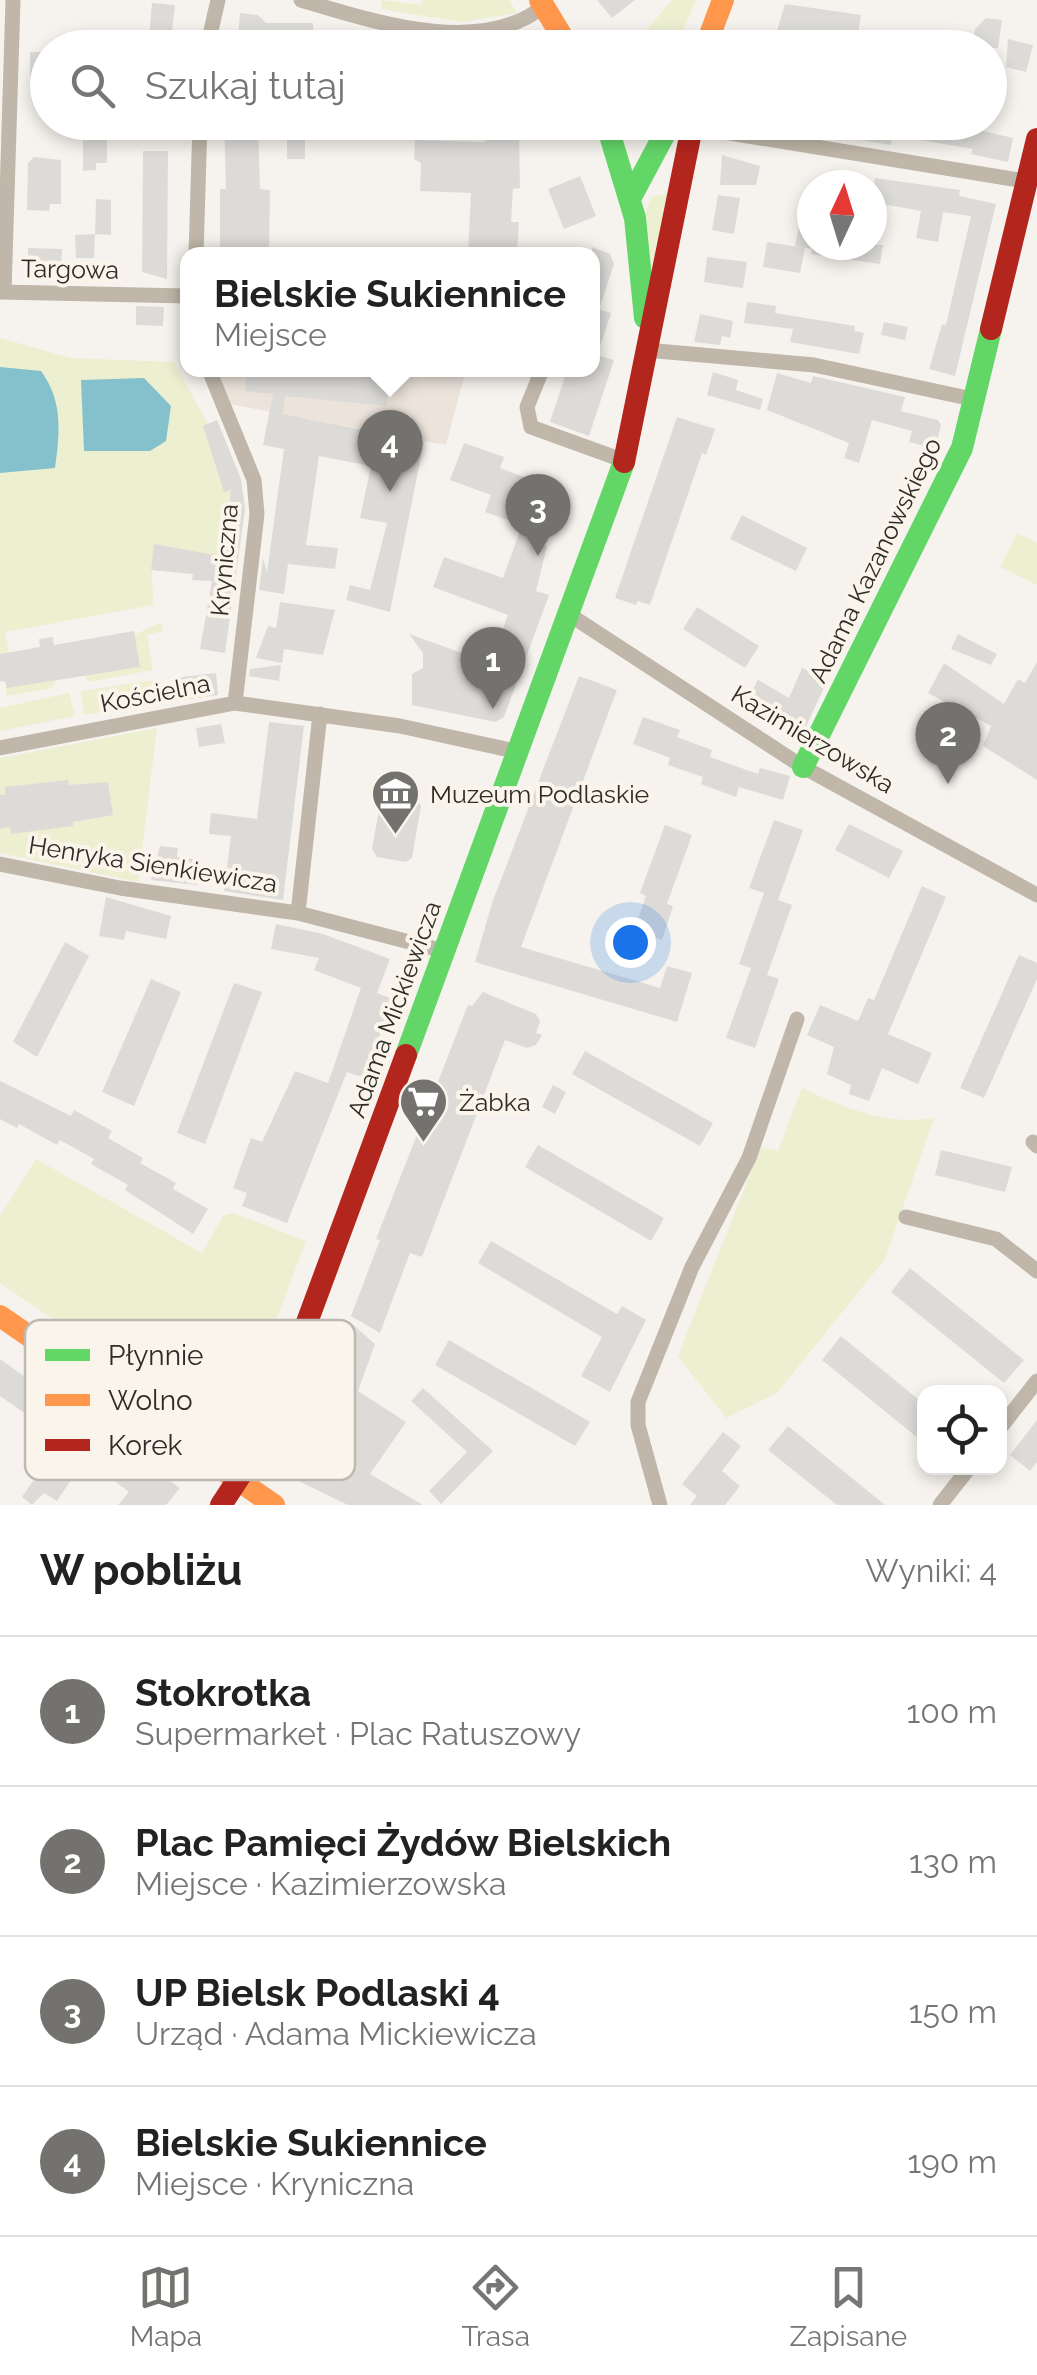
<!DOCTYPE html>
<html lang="pl">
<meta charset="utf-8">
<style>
:root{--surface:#fff;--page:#f2f2f2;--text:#222;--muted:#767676;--line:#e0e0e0;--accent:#74726e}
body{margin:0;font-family:Raleway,sans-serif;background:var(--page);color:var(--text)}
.controls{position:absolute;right:30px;bottom:30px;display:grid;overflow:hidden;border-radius:20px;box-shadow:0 5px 15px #0003}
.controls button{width:90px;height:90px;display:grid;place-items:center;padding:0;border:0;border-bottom:2px solid var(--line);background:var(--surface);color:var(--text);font:50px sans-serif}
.compass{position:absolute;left:797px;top:170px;width:90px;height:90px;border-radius:50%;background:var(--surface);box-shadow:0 5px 15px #0003;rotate:4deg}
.you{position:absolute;left:630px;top:942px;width:35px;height:35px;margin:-25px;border:8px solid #fff;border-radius:50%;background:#1a73e8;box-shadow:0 0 0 15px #1a73e833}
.badge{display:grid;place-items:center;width:65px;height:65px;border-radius:50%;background:var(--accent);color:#fff;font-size:32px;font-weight:700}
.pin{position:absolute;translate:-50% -82px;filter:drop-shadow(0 2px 5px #0008)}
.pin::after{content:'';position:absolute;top:52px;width:35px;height:30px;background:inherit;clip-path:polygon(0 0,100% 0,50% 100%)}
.popup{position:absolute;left:180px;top:247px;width:420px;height:130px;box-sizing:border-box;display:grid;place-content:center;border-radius:20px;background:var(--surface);filter:drop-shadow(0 2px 8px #0005);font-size:32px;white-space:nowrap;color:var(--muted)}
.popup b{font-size:38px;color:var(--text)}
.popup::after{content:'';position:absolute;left:50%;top:100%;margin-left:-20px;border:20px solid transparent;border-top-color:var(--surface)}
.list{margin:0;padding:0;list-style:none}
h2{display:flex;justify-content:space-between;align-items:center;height:130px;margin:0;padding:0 40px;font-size:42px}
h2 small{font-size:32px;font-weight:400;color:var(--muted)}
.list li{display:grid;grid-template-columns:65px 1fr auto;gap:30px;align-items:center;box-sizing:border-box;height:150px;padding:0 40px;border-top:2px solid var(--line)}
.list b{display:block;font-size:38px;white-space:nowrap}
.list p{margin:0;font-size:32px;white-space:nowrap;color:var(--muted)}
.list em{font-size:32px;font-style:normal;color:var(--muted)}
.icon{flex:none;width:55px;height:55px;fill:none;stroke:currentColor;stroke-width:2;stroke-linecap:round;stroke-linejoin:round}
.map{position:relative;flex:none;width:1037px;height:1505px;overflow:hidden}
.search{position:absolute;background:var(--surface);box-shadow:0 5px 15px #0003;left:30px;right:30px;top:30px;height:110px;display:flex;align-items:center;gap:25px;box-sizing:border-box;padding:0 35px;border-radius:55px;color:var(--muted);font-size:38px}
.sheet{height:730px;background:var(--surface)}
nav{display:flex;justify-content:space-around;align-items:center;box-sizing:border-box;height:140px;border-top:2px solid var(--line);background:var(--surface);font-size:28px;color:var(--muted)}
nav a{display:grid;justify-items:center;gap:5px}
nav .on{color:var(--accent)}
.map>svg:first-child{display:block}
.built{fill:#ece4db}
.green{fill:#ecefd0}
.water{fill:#85c1cc}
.building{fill:#dddbd8}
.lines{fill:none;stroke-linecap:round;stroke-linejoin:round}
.street{stroke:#c0b6a9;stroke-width:15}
.fast{stroke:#63d668;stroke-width:22}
.slow{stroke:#ff974d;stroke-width:22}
.jam{stroke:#b3261e;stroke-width:22}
.labels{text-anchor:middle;stroke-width:8;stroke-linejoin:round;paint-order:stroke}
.street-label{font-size:25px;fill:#2e2c29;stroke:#faf4eb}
.poi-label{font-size:25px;fill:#2e2c29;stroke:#faf4eb;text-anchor:start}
.key{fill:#faf4eb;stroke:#bdb8b1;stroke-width:2.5}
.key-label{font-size:28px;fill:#2e2c29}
</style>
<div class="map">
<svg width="1037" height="1505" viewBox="0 0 1037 1505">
<rect width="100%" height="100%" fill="#f6f3ee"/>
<!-- built -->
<path class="built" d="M209,370h257l-20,75 -222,-42z"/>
<!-- green -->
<path class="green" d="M382,0l39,5 2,-5h86l8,13 -56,9 -80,-13z
M672,0h24l-20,47h-44z
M672,192l-20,82 -6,-61 5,-16z
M0,338l71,20 103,4 34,62 24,66 -4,88 -76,-8 1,35 -148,27 4,21 47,27 -3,8 -46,8 -2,-15 -5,1z
M1017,533l20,10v42l-37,-18z
M161,622l2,9 -16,4 6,35 -64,12 -4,-5 49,-42z
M160,679l6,23 -82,13 -3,-24z
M69,693l6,23 -75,15v-23z
M157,728l-19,154 -138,-29v-95z
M802,1088c44,20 83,38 132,30l-49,141 -108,134 -51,25 -48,-62 80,-202 3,-6 17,3z
M36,1159l166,94 21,-37 10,-3 73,28 -66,175 -20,17 -220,-150v-67z"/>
<!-- water -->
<path class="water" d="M0,367l41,4c22,30 19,61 14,97l-55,5z
M144,378l27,28 -5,35 -16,10h-66l-3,-71z"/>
<!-- building -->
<path class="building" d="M597,0h38l-23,18z
M152,3l23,2 -5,43h-22z
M785,4l76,11 -4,24h-5l-1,9h-57l2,-14 -19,-3z
M240,13l18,2 8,8h47v25l-67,-2 1,-6h-9z
M986,18l16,2 -4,28h-26l3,-19z
M1008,39l25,6 -7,27 -20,-5z
M30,52h18v24h-18z
M224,122h34l2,67 10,1 -1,64h-49v-65h6z
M287,122h18v37h-18z
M844,122h100l69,16 -5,24 -37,-8 2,-5 -46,-8 -35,-5 -1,9 -50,-8z
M83,130h13v8h11v25h-11v7l-13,1z
M491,132l28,1 1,55 -7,1 -2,33h8l-2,30 -49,2 3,-61 -51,-2 1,-28 -7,-4 1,-19 69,2z
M143,151h25l-1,128 -25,-7z
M722,155l38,11 -4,19h-36z
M34,157l27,3v44h-11l-1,7 -22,-1 1,-47z
M580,176l16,40 -32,13 -16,-40z
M875,178l85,12 -1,6 37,8 -41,172 -26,-7 13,-45 4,1 25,-109 -28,-4 -5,30 -22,-4 5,-27 -49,-9z
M718,195l22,3 -6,36 -22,-4z
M805,196h7v49h71l-3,19 -69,-10 1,-5 -17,-3z
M96,199l15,1v35l-16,-1z
M95,234l-1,24h-18l-1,-23z
M767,242l38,6 -5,25 -37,-6z
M592,247l18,7 4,10 -15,45 12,4 -14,42 17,5 -25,76 -39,-14 17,-52h25z
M28,248l34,1 -1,21 -33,-1z
M707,257l40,5 -4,26 -39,-6z
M747,302l29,4 -1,7 80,13 -1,5 10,2 -5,21 -69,-12 3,-13 -49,-6z
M136,306l28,1 -1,19 -27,-1z
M700,314l33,7 -3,17 -8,-2 -2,9 -26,-3z
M884,322l24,5 -3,13 -24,-5z
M247,370h143l-3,36 -102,-10 -2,18 141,28 -34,170 -44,-12 4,-15 20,5 17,-67 -27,-5 11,-52 -52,-10 -13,89 32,3 -3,21 -47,-5 -4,30 -25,-4 4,-32 4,14 17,-123 -21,-4 10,-51 -28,-3z
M713,372l25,8 -2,10 27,9 -3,11 -53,-15z
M777,373l34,10 2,-7 92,21 -4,14 37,9 3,5 -8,34 -12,-14 -12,-3 3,-11 -40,-11 -13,43 -15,-5 5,-15 -82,-33z
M677,417l38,12 -9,26 -4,-2 -52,152 -12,-4 -2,4 -21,-7z
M217,420l24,59 4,30 -20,144 -25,-4 12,-68 -20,-1 1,-6 -42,-4 3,-26 71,13 6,-67 -7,2 -21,-66z
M464,443l40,14 -4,11 24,9 -2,6 35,17 -16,43 6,3 -11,45 13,4 -45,122 -9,5 -83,-17v-31l11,-6v-15l-14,-19 92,33 10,-29 -10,-4 7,-19 -75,-28 11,-30 59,21 19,-53 -37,-13 6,-17 -41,-15z
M742,515l65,33 -11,23 -66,-32z
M280,602l55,8 -12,45 -39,-6 -2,14 -26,-5 12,-32 8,2z
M697,607l62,39 -14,22 -62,-39z
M134,631l6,36 -133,21 -2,-7h-5v-27l40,-7 -1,-8 14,-2 1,8z
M958,634l39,20 -6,11 -40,-16z
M1037,662v118l-54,-34 8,-20 -63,-33 16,-30 60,41 14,-25 7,4z
M281,665l-2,16 -30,-5 1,-7z
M802,668l26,11 -29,63 -24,-12 3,-8 -32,-20 12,-22 31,18z
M216,673l2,22 -41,6 -3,-23z
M579,676l38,14 -96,257 139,41 7,-22 25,7 -15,49 -202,-60 17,-59z
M643,717l37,13 -3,7 35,13 -2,7 48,17 2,-6 30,8 -7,24 -44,-13 -3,10 -35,-13 2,-7 -35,-12 2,-7 -37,-14z
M269,722l35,4 -21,174 -59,-9 7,-55 -22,-2 2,-21 46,6z
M221,724l4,19 -26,4 -3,-19z
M68,780l1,5 39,-3 5,33 -40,7v4l-62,8 -1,-7 -10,2v-34h5v-8z
M389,794l28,5 4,7 -9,52 -6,4 -29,-5 -5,-8 9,-50z
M774,820l29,10 -25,70 14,5 -25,70 12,4 -24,69 -29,-10 25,-70 -12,-4 25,-71 -15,-5z
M849,824l54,27 -14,27 -54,-28z
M665,825l27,10 -25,69 6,2 -11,34 -28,-9 12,-35 -6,-3z
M160,846l18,2 -1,9 23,3 -3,25 -46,-5z
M922,886l24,11 -58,137 44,19 -14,31 -36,-16 -13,33 -20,-7 2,-9 -24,-11 7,-27 -27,-12 13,-30 38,16 10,-23 6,2z
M106,897l65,19 -5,23 -40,-8 -2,9 -25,-4z
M276,924l47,10 67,25 -13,34 15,6 -27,79 -18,-6 -60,151 -45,-17 5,-13 -14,-5 18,-50 11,4 33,-71 33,12 33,-95 -47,-18 5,-12 -48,-9z
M65,942l24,14 -52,101 -24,-15z
M1019,955l18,8v16l-53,119 -24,-10z
M151,979l30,13 -47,114 -32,-14z
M234,983l28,9 -57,152 -28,-11z
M483,992l53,22 4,7 -4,12 6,2 -6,10 -9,3 -22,-8 -83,217 -12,-4 -30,80 -29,-17 29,-76 -4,-1 92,-234 4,1z
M585,1051l128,72 -13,23 -128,-72z
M0,1081l71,35 3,-6 38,21 -4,7 35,20 -3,5 36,20 -3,6 35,20 -15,25 -68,-44 3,-5 -37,-21 3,-5 -34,-19 -3,5 -38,-21 -2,4 -17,-9z
M553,1085l13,7 -11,22 -13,-7z
M538,1145l126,73 -13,23 -126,-74z
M941,1150l71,17 -7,25 -70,-17z
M491,1241l126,73 5,-8 24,14 -36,72 -29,-16 21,-39 -124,-74z
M910,1268l114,92 -20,23 -113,-91z
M349,1321l26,23 -17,47 48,31 -36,52 53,31h-75l-60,-29 25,-42 -5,-2z
M841,1336l83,68v39l-102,-83z
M449,1340l141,82 -15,24 -140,-81z
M0,1359l180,129 -14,17h-48l11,-13 -44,-33 -28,42 -13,-8 -12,12 -10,-8 40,-58 -62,-43z
M423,1388l70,63 -52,53 -12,-13 38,-39 -56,-51z
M1037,1420v42l-7,9 -20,-16z
M788,1426l97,79h-48l-69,-55z
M723,1432l18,14 -19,25 18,15 -15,19h-35l7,-9 -15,-12z"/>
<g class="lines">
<!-- street -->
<path class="street" d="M301,0c71,21 179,58 243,6
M207,48l11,-48
M693,127l332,54
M196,255l4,-133
M0,292l188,4
M4,292l9,-292
M646,350l168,15 163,35
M209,370l45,110 3,34 -22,189
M542,370l-15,37 4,20 94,34
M570,615l233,152 234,128
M320,714l-22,199 146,38
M0,748l235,-45 165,23 119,26
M0,864l120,24 178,25
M1033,1142l4,4
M906,1217l90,22 41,32
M1000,1428l37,-47
M660,1505l-22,-80v-23l54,-135 57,-109 48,-139
M940,1505l29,-37"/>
<!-- fast -->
<path class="fast" d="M606,122l29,96 10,100
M632,195l39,-73
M803,767l159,-319 29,-119
M406,1055l218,-593"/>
<!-- slow -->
<path class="slow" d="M540,0l29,48
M705,48l18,-48
M0,1316l274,189"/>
<!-- jam -->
<path class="jam" d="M991,329l46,-190
M624,462l69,-340
M221,1505l42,-64 143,-386"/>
</g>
<!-- icons -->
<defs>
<symbol id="museum-pin" viewBox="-11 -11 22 30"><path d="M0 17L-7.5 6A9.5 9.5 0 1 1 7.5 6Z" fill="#74726e" stroke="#faf4eb"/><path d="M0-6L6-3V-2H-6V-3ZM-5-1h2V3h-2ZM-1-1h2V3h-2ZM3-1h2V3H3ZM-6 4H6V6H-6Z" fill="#fff"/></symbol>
<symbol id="supermarket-pin" viewBox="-11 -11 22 30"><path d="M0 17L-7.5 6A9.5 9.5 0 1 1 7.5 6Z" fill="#74726e" stroke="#faf4eb"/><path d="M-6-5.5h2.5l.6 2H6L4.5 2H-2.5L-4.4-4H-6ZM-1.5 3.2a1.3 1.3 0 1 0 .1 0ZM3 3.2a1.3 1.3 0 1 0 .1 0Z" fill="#fff"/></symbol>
</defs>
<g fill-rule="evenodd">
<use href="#museum-pin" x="368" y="766" width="55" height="75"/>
<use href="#supermarket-pin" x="396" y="1074" width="55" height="75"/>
</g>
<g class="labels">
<!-- street labels -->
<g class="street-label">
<text transform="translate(70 269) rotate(1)" y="9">Targowa</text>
<text transform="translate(224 560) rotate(-85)" y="9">Kryniczna</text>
<text transform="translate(875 560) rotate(-64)" y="9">Adama Kazanowskiego</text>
<text transform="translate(155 693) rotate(-11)" y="9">Kościelna</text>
<text transform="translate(813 739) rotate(31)" y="9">Kazimierzowska</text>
<text transform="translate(153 864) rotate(9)" y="9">Henryka Sienkiewicza</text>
<text transform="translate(394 1009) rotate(-70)" y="9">Adama Mickiewicza</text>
</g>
<!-- poi labels -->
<g class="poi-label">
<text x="430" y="803">Muzeum Podlaskie</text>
<text x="459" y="1111">Żabka</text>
</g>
</g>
<!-- legend -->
<rect x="25" y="1320" width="330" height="160" rx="15" class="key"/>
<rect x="45" y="1349" width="45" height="12" fill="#63d668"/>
<rect x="45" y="1394" width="45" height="12" fill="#ff974d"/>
<rect x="45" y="1439" width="45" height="12" fill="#b3261e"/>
<g class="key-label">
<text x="108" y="1365">Płynnie</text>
<text x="108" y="1410">Wolno</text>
<text x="108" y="1455">Korek</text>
</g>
</svg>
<div class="controls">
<button><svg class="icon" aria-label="locate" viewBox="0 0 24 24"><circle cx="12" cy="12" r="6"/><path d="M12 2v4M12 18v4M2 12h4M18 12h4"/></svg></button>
</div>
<svg class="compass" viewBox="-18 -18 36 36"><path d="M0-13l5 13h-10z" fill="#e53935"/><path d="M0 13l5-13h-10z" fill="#767676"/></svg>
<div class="you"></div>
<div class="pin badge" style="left:493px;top:709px">1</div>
<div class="pin badge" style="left:948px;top:784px">2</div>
<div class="pin badge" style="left:538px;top:556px">3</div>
<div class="pin badge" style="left:390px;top:492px">4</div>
<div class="popup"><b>Bielskie Sukiennice</b>Miejsce</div>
<div class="search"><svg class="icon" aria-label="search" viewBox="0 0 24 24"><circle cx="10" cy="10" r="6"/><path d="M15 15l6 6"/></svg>Szukaj tutaj</div>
</div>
<section class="sheet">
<h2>W pobliżu<small>Wyniki: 4</small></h2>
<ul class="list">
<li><span class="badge">1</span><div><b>Stokrotka</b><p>Supermarket · Plac Ratuszowy</p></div><em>100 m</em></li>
<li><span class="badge">2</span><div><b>Plac Pamięci Żydów Bielskich</b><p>Miejsce · Kazimierzowska</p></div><em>130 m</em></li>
<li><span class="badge">3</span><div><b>UP Bielsk Podlaski 4</b><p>Urząd · Adama Mickiewicza</p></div><em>150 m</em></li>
<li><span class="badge">4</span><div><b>Bielskie Sukiennice</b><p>Miejsce · Kryniczna</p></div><em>190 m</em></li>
</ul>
</section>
<nav>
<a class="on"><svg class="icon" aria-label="map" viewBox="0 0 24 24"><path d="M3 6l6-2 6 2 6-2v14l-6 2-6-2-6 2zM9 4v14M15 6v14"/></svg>Mapa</a>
<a><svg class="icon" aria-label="directions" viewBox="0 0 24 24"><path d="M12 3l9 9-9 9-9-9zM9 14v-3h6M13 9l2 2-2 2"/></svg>Trasa</a>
<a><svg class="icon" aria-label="saved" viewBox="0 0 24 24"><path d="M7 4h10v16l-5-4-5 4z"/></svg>Zapisane</a>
</nav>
